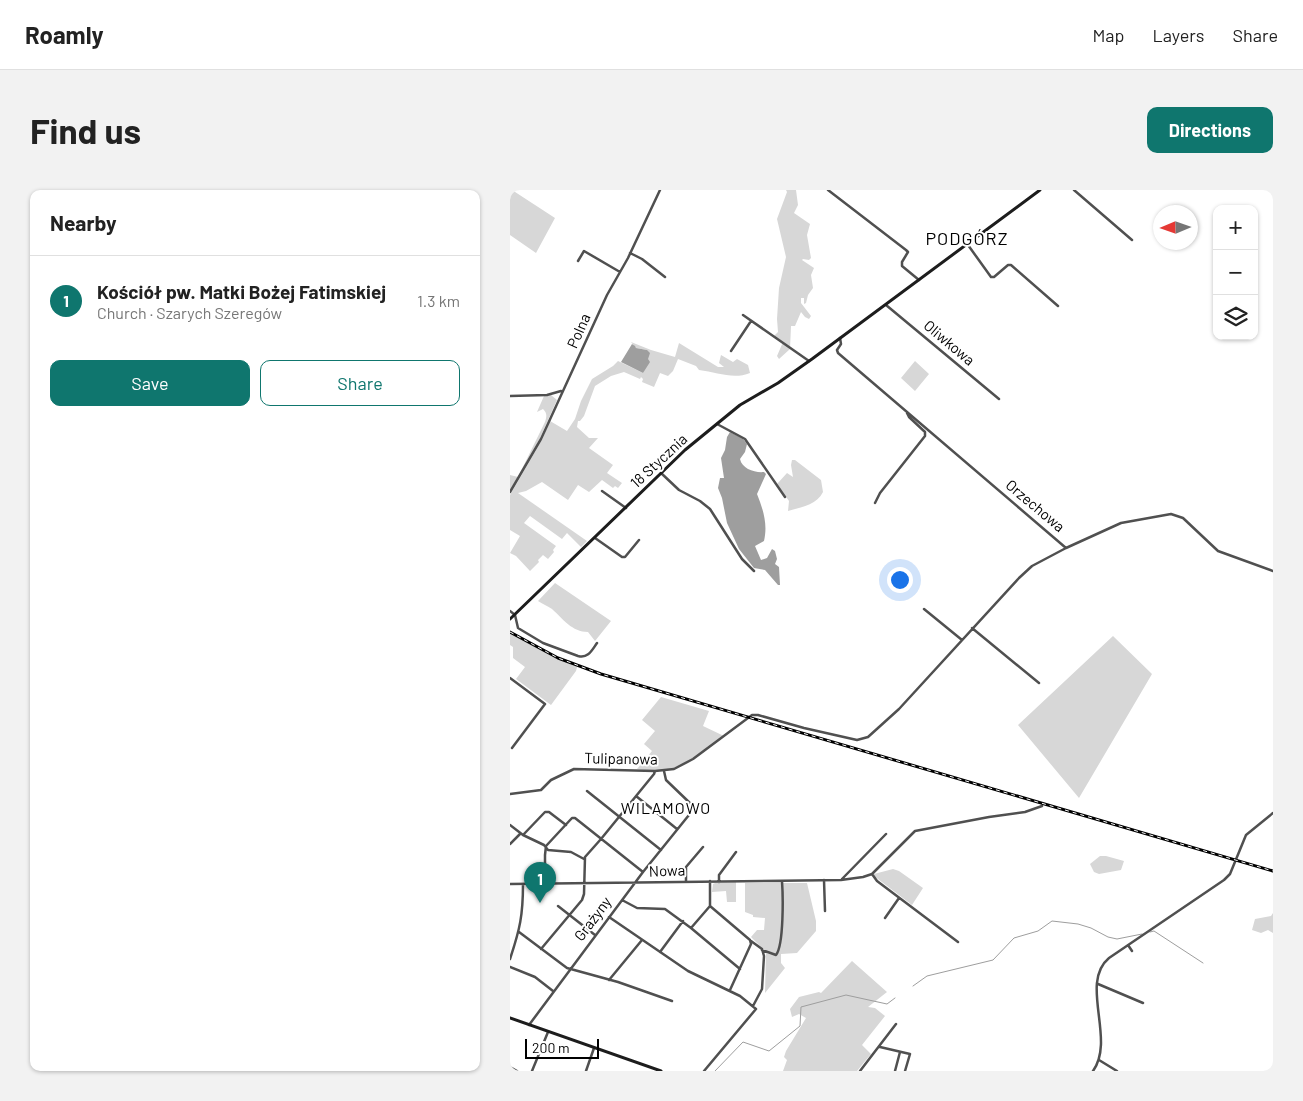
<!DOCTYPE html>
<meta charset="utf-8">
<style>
:root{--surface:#fff;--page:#f2f2f2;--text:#222;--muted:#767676;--line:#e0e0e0;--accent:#0f766e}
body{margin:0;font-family:Barlow,sans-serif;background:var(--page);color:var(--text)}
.controls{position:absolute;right:15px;top:15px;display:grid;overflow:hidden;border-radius:10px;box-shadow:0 1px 4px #0004}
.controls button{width:45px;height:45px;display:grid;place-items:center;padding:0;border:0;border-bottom:1px solid var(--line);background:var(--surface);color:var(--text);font:25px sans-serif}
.compass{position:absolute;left:643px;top:15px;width:45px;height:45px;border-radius:50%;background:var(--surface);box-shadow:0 1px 4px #0004;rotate:268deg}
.scale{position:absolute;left:15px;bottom:12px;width:74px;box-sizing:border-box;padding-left:5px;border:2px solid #000;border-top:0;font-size:14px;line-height:18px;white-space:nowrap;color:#000;-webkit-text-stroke:4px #fff;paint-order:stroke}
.you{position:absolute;left:389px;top:389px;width:18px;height:18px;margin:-12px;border:4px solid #fff;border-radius:50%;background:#1a73e8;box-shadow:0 0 0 8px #1a73e833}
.badge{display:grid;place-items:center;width:32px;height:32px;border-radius:50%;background:var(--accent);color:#fff;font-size:16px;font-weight:700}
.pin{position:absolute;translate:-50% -41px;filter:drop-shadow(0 1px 2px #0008)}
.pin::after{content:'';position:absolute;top:26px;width:18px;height:15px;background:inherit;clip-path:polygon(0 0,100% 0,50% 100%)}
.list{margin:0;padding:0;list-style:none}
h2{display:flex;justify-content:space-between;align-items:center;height:65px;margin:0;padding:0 20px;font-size:21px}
h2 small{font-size:16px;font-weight:400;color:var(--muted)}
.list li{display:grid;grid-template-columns:32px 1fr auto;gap:15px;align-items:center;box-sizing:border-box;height:90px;padding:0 20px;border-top:1px solid var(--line)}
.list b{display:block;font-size:19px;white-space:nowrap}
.list p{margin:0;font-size:16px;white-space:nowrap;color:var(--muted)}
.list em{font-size:16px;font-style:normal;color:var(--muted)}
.actions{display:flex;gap:10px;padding:15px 20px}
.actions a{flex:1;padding:11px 0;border:1px solid var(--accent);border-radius:10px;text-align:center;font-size:18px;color:var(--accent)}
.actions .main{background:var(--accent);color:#fff}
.icon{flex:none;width:28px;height:28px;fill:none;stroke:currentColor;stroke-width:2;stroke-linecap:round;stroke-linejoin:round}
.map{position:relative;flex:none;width:763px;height:881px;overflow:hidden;border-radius:10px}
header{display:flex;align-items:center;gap:30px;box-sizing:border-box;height:70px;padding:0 25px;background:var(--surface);border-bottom:1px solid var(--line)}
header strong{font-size:24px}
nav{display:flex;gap:28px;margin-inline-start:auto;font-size:18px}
.intro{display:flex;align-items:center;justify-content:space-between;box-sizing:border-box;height:120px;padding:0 30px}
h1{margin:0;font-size:35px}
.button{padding:12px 22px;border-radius:10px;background:var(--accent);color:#fff;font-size:18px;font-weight:700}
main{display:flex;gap:30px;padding:0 30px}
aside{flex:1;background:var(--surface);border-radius:10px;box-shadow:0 1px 4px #0004}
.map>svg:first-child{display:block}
.green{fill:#d7d7d7}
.water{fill:#9e9e9e}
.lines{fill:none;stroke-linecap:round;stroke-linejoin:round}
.stream{stroke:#9e9e9e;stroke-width:1}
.street{stroke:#505050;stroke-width:2.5}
.secondary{stroke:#1d1d1d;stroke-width:3}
.rail-casing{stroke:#000;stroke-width:3}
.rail{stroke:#fff;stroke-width:1;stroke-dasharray:4;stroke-linecap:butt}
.labels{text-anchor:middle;stroke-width:4;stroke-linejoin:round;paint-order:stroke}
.street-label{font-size:15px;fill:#000;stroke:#fff}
.neighbourhood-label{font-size:16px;letter-spacing:1px;fill:#000;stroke:#fff}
.quarter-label{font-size:18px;letter-spacing:1px;fill:#000;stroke:#fff}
</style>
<header>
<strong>Roamly</strong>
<nav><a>Map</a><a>Layers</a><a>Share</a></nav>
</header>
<div class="intro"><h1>Find us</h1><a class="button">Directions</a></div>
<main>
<aside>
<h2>Nearby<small></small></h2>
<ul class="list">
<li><span class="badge">1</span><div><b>Kościół pw. Matki Bożej Fatimskiej</b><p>Church · Szarych Szeregów</p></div><em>1.3 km</em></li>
</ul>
<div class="actions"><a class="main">Save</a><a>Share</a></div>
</aside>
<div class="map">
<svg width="763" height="881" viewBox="0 0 763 881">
<rect width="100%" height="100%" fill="#fff"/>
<!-- green -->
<path class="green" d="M2,0l43,28 -19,35 -26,-18v-40z
M276,0h10l2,15 -4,8 16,11 -3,11 4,23 -2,2 -6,-1 -1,1 12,8 -3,7 2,13 -5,7 -2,8 -2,1v-6h-3v5l10,13 -2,3 -4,-2 -4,-5 -6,14h-4l-1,23 -11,10 -2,-3 6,-14 -9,-6 4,-4 -1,-13 2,-31 7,-31 -9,-38 10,-27z
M121,152l20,8 24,7 4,-14 39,24h6l-5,-4 2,-8 12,7 4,-3 11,6 2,8c-17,7 -33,-1 -51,-3l-3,-4 -18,-7 -5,12 -5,5 -8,-3 -6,14 -12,-5 1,-3 -2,-2 -1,2 -16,-7 -13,4 -16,10 -11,30 -4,5h-2l-1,6 12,11h9l-9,10 24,17 -6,8 15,10 -4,5 -3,-2 -2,2 -11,-8 -13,12 -11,-7 -10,15 -26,-18 -16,9 -8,2 69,48 -6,6 -14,-14 -5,6 -32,-23 -6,7 32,23 -3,4 1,2 -6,7 -5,-4 -5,5 1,2 -9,9 -14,-15 -6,-3 10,-17 -10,-6v-35l32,-55 8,-19 17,10 8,-12 6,-18 11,-22 21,-13 5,-5 25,12 5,-14 -1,-9 -11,-2z
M405,171l14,13 -14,17 -14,-13z
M41,205l6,5 -17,38 -30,53v-16l8,2 27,-55c2,-6 2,-9 -2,-13l-6,3 7,-16z
M282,270h3l26,20 2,12c-6,13 -22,15 -35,19l1,-10 -12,-17 10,-11 6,4 -2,-12z
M45,393l56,38 -16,20 -7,-9c-16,0 -25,-13 -36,-23 -4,-3 -10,-5 -14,-8z
M0,443l43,24 24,10 -1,4 -25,34 -35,-26 9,-12 -12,-9v-11l-3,-2z
M603,446l39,38 -73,124 -61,-73z
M151,507l48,14 -6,15 21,10c-18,12 -40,33 -63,35 -7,0 -16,-1 -24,-2l15,-18 -8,-7 11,-13 -13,-11z
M590,666h6l18,5 -3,9 -22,4 -5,-2 -4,-8z
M383,679l6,2 24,17 -11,17 -38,-29v-2z
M226,692v20h-9l-1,-11 -14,1 1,-8 2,-1z
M235,693h62l9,38v10l-19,22 -16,1v9l4,5 -20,25 1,-41 -15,-15 6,-7h7l1,-12 -12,-1v-2l-8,-3z
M763,723v20l-5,-3 -7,3 -9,-3 3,-11 16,-3z
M342,771l35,31 -19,15 7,1 10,8 -23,29 9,9 -14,17h-74l4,-11 -3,-3 2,-6 20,-33 -7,-4 -7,3 -2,-8 9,-12 20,-5 2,1z"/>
<!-- water -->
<path class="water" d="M122,154l3,2 1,2 11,2 3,3 -2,6 2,3 -7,11 -22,-11z
M220,242l13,7 4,5 -2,8 -5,7c2,10 15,14 24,13l2,2 -9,20c6,15 11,30 7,47l-9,5 6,14 6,-2 5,-9 3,2 2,8 -2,5 4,3 1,18h-2l-13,-15 -11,-2 -15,-19 -12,-26 -5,-25 -4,-10 2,-10h4l-3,-20 4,-8 2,-13z"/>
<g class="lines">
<!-- stream -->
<path class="stream" d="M640,742l4,-1 49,32
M403,796l14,-10 66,-16 21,-22 24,-7 14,-10 26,3 13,4 17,9 9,2 25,-5
M205,881l28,-29 26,9 31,-25 1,-19 45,-12 41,9 8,-6"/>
<!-- street -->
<path class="street" d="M318,0l78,60 2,2 -6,10v4l17,14
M564,0l58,50
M0,3l2,-3
M458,55l23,32h3l14,-12h3l47,41
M120,63l12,6 23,18
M68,71l6,-10 36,21
M376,115l113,94
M233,125l66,46
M221,161l20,-30
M0,206l37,-1 14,-4
M207,234l28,15 40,58
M151,283l18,17 21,11 10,8 32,50 12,12
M92,301l24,17
M0,302l31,-53 66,-144 21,-37 32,-68
M365,313l5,-10 45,-57v-4l-16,-15 -2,-4
M85,348l27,19h3l14,-17
M556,358l55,-25 50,-9 12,4 35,33 55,20
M414,419l38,31
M0,421l5,4 3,13 25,15 35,13c10,3 14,-6 19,-13
M462,438l67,55
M0,488l35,26 -33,44
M77,601l74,59
M0,604l31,-4 10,-10 23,-11 81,2 19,-2 19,-10 59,-44h6l46,13 53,12 11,-3 31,-28 120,-131 13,-12 34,-18 -228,-195 -1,-3 4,-6 -1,-6
M126,606l41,33
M0,635l13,10 21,10 4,5 23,2 13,7
M13,645l22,-23h4l17,13
M0,654l10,-10
M362,684l5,7 81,61
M332,689l44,-45
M314,690l1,31
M200,691v25l40,34 1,4 -21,46
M176,692v-15l17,-20
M209,692v-7l17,-23
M0,694l331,-4 22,-3 9,-3 43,-43 74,-14 36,-5 17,-6
M35,694v-29l1,-9 26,-28h3l68,54
M112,710l15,8 28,1 26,19 49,41
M48,716l37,29
M99,727l79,54 52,25 16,13 -52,62
M375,728l14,-20
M181,738l19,-22
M9,742l48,36 51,14 54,19
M241,751l11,8 2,7 -2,33 -9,17
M618,755l4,6
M31,759l41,-49 2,-6 1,-37 16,-18 53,-65 1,-3
M252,760l14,5c8,-10 7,-60 6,-74
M150,762l23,-31
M0,769c10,-30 13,-44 13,-75
M0,777l25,10 18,14
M99,790l33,-40
M588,794l45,19
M19,835l114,-153 50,-62 -1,-5 -26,-25 -2,-9
M370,857l30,7 -5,17
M589,870l18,11
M0,877l7,4
M22,881l16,-39
M76,881l8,-23
M350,881l36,-47
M385,881l5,-19
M583,881c23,-32 -14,-88 16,-113l115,-78 6,-6 16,-39 27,-22"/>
<!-- secondary -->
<path class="secondary" d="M0,429l175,-169 55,-45 38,-22 34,-24 228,-169
M0,828l151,53"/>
<defs>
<path id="rail" d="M0,442l48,26 43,16 672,197"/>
</defs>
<!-- rail casing -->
<use href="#rail" class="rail-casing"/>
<!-- rail -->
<use href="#rail" class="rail"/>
</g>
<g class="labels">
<!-- street labels -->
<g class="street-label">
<text transform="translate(69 141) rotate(-66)" y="5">Polna</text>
<text transform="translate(439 153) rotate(40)" y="5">Oliwkowa</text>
<text transform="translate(149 271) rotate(-43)" y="5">18 Stycznia</text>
<text transform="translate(525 316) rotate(40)" y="5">Orzechowa</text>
<text transform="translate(111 569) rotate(1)" y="5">Tulipanowa</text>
<text transform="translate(157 681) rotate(-2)" y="5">Nowa</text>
<text transform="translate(83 729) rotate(-53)" y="5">Grażyny</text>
</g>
<!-- neighbourhood labels -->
<g class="neighbourhood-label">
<text x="156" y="624">WILAMOWO</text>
</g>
<!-- quarter labels -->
<g class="quarter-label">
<text x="457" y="55">PODGÓRZ</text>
</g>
</g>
</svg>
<div class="controls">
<button>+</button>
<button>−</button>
<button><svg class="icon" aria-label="layers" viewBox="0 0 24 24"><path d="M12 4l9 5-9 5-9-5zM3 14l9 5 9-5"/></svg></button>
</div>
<svg class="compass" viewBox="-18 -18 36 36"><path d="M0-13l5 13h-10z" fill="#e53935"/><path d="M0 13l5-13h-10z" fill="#767676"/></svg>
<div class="scale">200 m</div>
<div class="you"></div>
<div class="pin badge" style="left:30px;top:713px">1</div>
</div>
</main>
